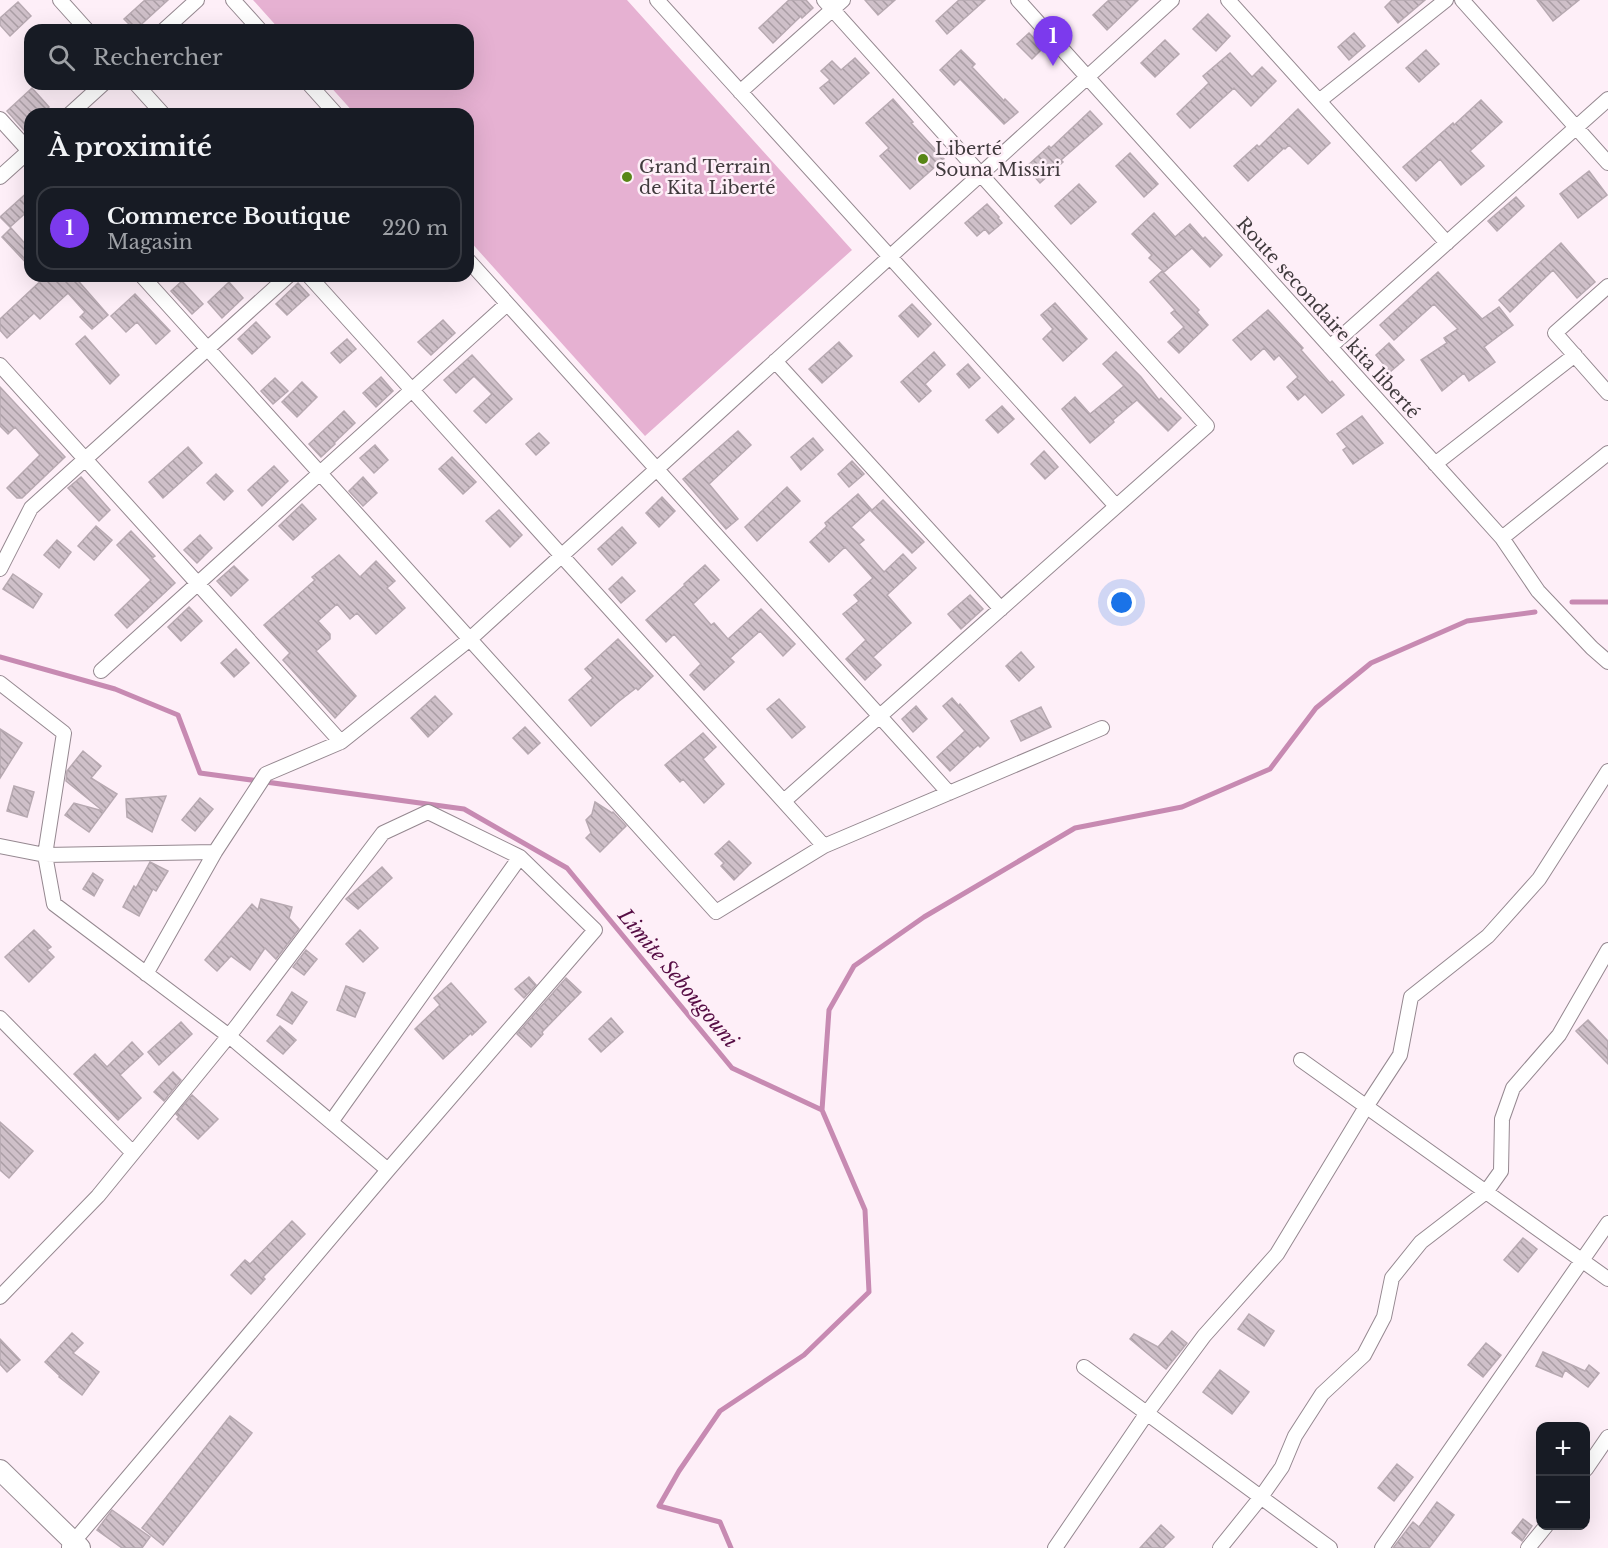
<!DOCTYPE html>
<html lang="fr">
<meta charset="utf-8">
<style>
:root{--surface:#171b24;--page:#242831;--text:#f1f3f6;--muted:#9ea1a6;--line:#363941;--accent:#7c3aed}
body{margin:0;font-family:"Libre Baskerville",serif;background:var(--page);color:var(--text)}
.controls{position:absolute;right:18px;bottom:18px;display:grid;overflow:hidden;border-radius:12px;box-shadow:0 6px 24px #0002}
.controls button{width:54px;height:54px;display:grid;place-items:center;padding:0;border:0;border-bottom:2px solid var(--line);background:var(--surface);color:var(--text);font:30px sans-serif}
.you{position:absolute;left:1122px;top:603px;width:21px;height:21px;margin:-15px;border:4px solid #fff;border-radius:50%;background:#1a73e8;box-shadow:0 0 0 9px #1a73e833}
.badge{display:grid;place-items:center;width:39px;height:39px;border-radius:50%;background:var(--accent);color:#fff;font-size:20px;font-weight:700}
.pin{position:absolute;translate:-50% -50px;filter:drop-shadow(0 2px 3px #0008)}
.pin::after{content:'';position:absolute;top:32px;width:21px;height:18px;background:inherit;clip-path:polygon(0 0,100% 0,50% 100%)}
.list{margin:0;padding:0;list-style:none}
h2{display:flex;justify-content:space-between;align-items:center;height:78px;margin:0;padding:0 24px;font-size:26px}
h2 small{font-size:20px;font-weight:400;color:var(--muted)}
.list li{display:grid;grid-template-columns:39px 1fr auto;gap:18px;align-items:center;box-sizing:border-box;height:84px;margin:0 12px 12px;padding:0 12px;border:2px solid var(--line);border-radius:18px}
.list b{display:block;font-size:22px;white-space:nowrap}
.list p{margin:0;font-size:20px;white-space:nowrap;color:var(--muted)}
.list em{font-size:20px;font-style:normal;color:var(--muted)}
.icon{flex:none;width:33px;height:33px;fill:none;stroke:currentColor;stroke-width:2;stroke-linecap:round;stroke-linejoin:round}
.map{position:relative;flex:none;width:1608px;height:1548px;overflow:hidden}
.search{position:absolute;background:var(--surface);box-shadow:0 6px 24px #0002;left:24px;top:24px;width:450px;height:66px;display:flex;align-items:center;gap:15px;box-sizing:border-box;padding:0 21px;border-radius:18px;color:var(--muted);font-size:22px}
.panel{position:absolute;background:var(--surface);box-shadow:0 6px 24px #0002;left:24px;top:108px;width:450px;height:174px;border-radius:18px}
.map>svg:first-child{display:block}
.park{fill:#e6b1d2}
.lines{fill:none;stroke-linecap:round;stroke-linejoin:round}
.stream{stroke:#c78ab2;stroke-width:5}
.building{fill:url(#building-back-hatch);stroke:#b7a9b1;stroke-width:1.5}
.street-casing{stroke:#958890;stroke-width:16}
.secondary-casing{stroke:#958890;stroke-width:22}
.street{stroke:#fff;stroke-width:14}
.secondary{stroke:#fff;stroke-width:20}
.poi-dot{fill:#588617;stroke:#feeff8;stroke-width:2}
.labels{text-anchor:middle;stroke-width:5;stroke-linejoin:round;paint-order:stroke}
.poi-label{font-size:18px;fill:#403a3d;stroke:#feeff8;text-anchor:start}
.street-label{font-size:18px;fill:#403a3d;stroke:#feeff8}
.water-label{font-size:20px;font-style:italic;fill:#560d44;stroke:#feeff8}
</style>
<div class="map">
<svg width="1608" height="1548" viewBox="0 0 1608 1548">
<defs>
<pattern id="building-back-hatch" width="6" height="6" patternUnits="userSpaceOnUse" patternTransform="scale(1.5)"><rect width="6" height="6" fill="#cfc0c9"/><path d="M-1 5l2 2M0 0l6 6M5-1l2 2" fill="none" stroke="#a99da4"/></pattern>
</defs>
<rect width="100%" height="100%" fill="#feeff8"/>
<!-- park -->
<path class="park" d="M253,0h374l225,250 -207,186 -177,-197v-125h-113l-27,-30h140v-54h-188z"/>
<g class="lines">
<!-- stream -->
<path class="stream" d="M1572,602h36
M0,657l115,32 63,26 22,58 264,36 103,59 165,200 90,42 43,100 4,82 -65,63 -84,56 -41,60 -20,35 61,16 11,26
M822,1110l7,-100 25,-44 70,-49 151,-89 107,-21 88,-38 46,-61 55,-45 96,-42 68,-9"/>
</g>
<!-- building -->
<path class="building" d="M145,0h23l-33,30 -11,-11z
M789,0h17l7,8 -11,10 -1,-2 -28,27 -14,-15z
M865,0h30l-17,15z
M959,0h26l-38,34 -11,-13z
M1109,0h29l-31,30 -14,-15z
M1392,0h33l-27,23 -13,-16z
M1537,0h42l-26,21z
M18,2l13,14 -21,20 -10,-11v-7z
M1208,14l22,22 -14,15 -23,-22z
M1029,33l14,15 -11,11 -15,-15z
M1354,33l11,13 -16,14 -11,-13z
M1165,40l14,14 -24,23 -14,-14z
M961,50l14,14 -3,3 32,34 1,-2 13,13 -14,12 -44,-45 -6,6 -14,-15z
M1426,50l13,14 -20,18 -13,-14z
M1230,53l22,24 10,-10 14,14 -25,25 -17,-18 -44,40 -13,-14 32,-31 -6,-7z
M855,58l14,15 -35,31 -14,-16 10,-8 -9,-9 11,-10 9,9z
M32,88l17,19 -7,7h-12v23l-23,-26z
M893,99l20,23 -2,1 33,36 -34,30 -30,-33 9,-8 -23,-25z
M1481,100l21,22 -32,29 14,15 -23,19 -21,-26 -24,22 -13,-14 50,-44 1,2z
M1298,109l32,34 -22,21 -19,-19 -4,4 -1,-1 -36,33 -14,-15 23,-21 2,2z
M1090,111l12,13 -41,36 2,2 -23,21 -14,-16 23,-21 2,2z
M1130,153l28,31 -14,13 -28,-31z
M1589,171l18,24 -29,23 -18,-24z
M1079,184l17,18 -25,22 -16,-18z
M30,190v19l-20,18 -10,-10z
M1516,197l8,9 -27,25 -9,-10z
M987,204l12,13 -1,1 4,5 -13,11 -4,-5 -8,7 -12,-13z
M1154,213l21,24 15,-13 13,15 2,-2 17,18 -12,12 -18,-19 -28,24 -15,-14 3,-3 -20,-21z
M11,228l19,21v18l-28,-30z
M1561,243l34,39 -18,16 -24,-28 -43,42 -11,-12z
M1162,271l37,39 -2,2 11,13 -29,28 -11,-11 16,-15 -13,-14 4,-3 -25,-28z
M1438,272l44,47 17,-12 14,18 -29,22 11,15 -26,19 -5,-8 -22,18 -21,-31 26,-17 -3,-5 14,-9 -24,-25 -40,36 -14,-15z
M46,276h28l34,39 -16,14 -12,-12 5,-5 -17,-19 -28,26 -6,-6 -27,25 -7,-8v-11z
M182,281l21,23 -11,10 -21,-23z
M229,282l14,16 -21,20 -14,-16z
M298,283l11,12 -22,20 -11,-11z
M135,294l35,37 -14,13 -19,-22 -11,10 -15,-16z
M1055,303l32,36 -24,22 -20,-22 10,-10 -12,-14z
M912,304l19,20 -13,13 -19,-21z
M1268,310l35,38 -2,2 29,33 2,-2 12,14 -22,18 -17,-19 -7,6 -11,-13 11,-10 -19,-22 -5,5 -10,-12 -13,12 -18,-20z
M443,320l12,13 -24,22 -13,-13z
M256,322l14,15 -18,17 -14,-15z
M85,336l34,39 -9,9 -34,-40z
M347,339l9,10 -16,14 -9,-10z
M839,342l13,14 -30,27 -13,-14z
M1389,343l15,17 -14,12 -14,-17z
M934,352l11,13 -20,19 6,7 -12,11 -18,-20z
M1116,352l25,25 18,23 2,-2 20,20 -13,13 -31,-31 -24,20 1,2 -24,21 -28,-34 13,-12 15,17 34,-28 -21,-22z
M472,355l40,44 -26,24 -12,-12 18,-17 -18,-18 -18,17 -12,-13z
M968,364l12,14 -11,10 -12,-14z
M381,377l12,14 -17,16 -13,-14z
M275,378l13,13 -15,13 -12,-13z
M302,382l15,15 -20,20 -15,-15z
M0,387l65,70 -43,41h-5l-10,-10 33,-33 -25,-28 -7,7 -8,-8z
M1002,406l12,13 -16,14 -12,-13z
M344,411l11,12 -21,20 1,1 -14,13 -12,-13z
M1362,416l21,27 -30,21 -10,-14 4,-3 -10,-13z
M738,431l13,14 -42,39 29,35 -12,10 -43,-50z
M539,433l10,10 -13,12 -10,-11z
M813,438l10,12 -22,20 -10,-13z
M375,445l13,15 -14,13 -14,-15z
M188,447l14,16 -39,35 -14,-16z
M1044,451l14,16 -13,12 -14,-15z
M452,457l24,25 -13,12 -24,-25z
M852,461l12,13 -15,13 -11,-13z
M274,466l14,15 -26,25 -14,-16z
M216,474l17,17 -9,9 -17,-17z
M81,477l29,33 -11,11 -31,-33z
M363,477l14,16 -14,13 -14,-15z
M787,487l13,14 -43,40 -12,-14z
M858,494l13,15 -20,18 13,13 -5,4 25,28 19,-18 13,14 -29,27 24,28 -38,34 8,8 -16,15 -19,-21 20,-19 -23,-26 16,-13 -5,-6 19,-17 -28,-31 -16,15 -19,-20 17,-16 -2,-3z
M662,497l13,14 -16,16 -13,-14z
M883,500l41,42 -12,11 -41,-42z
M302,504l14,15 -23,21 -14,-14z
M499,510l23,25 -12,12 -24,-26z
M96,526l16,14 -18,20 -16,-14z
M622,527l14,16 -24,22 -14,-16z
M131,531l24,25 -3,2 23,25 -48,45 -12,-13 36,-35 -34,-35z
M200,535l12,13 -15,15 -13,-13z
M57,540l14,12 -12,16 -15,-13z
M339,555l21,22 16,-16 19,20 -8,7 18,20 -29,26 -19,-21 -7,6 -13,-15 -19,17 12,13v5l-14,12 40,45 -21,22 -52,-58 7,-7 -26,-28 51,-45 -3,-3z
M705,565l14,15 -26,24 18,21 3,-2 14,16 33,-30 34,35 -12,12 -23,-25 -30,27 4,4 -30,28 -14,-15 11,-11 -27,-30 -8,8 -20,-22 39,-35 -1,-1z
M234,566l14,14 -17,16 -14,-15z
M13,574l29,20 -9,14 -30,-19z
M622,577l13,14 -14,12 -12,-14z
M970,595l13,14 -22,20 -13,-15z
M189,607l13,14 -21,20 -13,-14z
M618,639l35,37 -15,14 -2,-2 -18,14 -27,24 -22,-26 24,-22 -8,-9z
M236,649l13,14 -15,14 -13,-14z
M1021,652l13,15 -15,14 -13,-15z
M435,696l17,18 -24,23 -17,-19z
M952,698l7,8 1,-2 29,34 -9,9 -2,-2 -28,26 -13,-14 28,-26 -22,-25z
M779,699l26,28 -13,11 -25,-29z
M916,706l11,13 -14,13 -11,-13z
M1041,707l10,20 -30,14 -10,-20z
M525,727l15,16 -12,11 -15,-16z
M0,729l22,14 -22,35z
M703,733l13,14 -13,12 21,25 -20,19 -21,-24 -3,3 -15,-17z
M83,751l18,15 -10,12 26,16 -28,38 -24,-17 9,-12 29,8 -37,-30 1,-10z
M14,786l20,6 -7,25 -20,-6z
M166,796l-14,36 -25,-15 -1,-18z
M200,798l13,11 -18,22 -13,-11z
M595,802l17,11 1,-1 13,14 -26,26 -14,-14 5,-5 -5,-13 6,-6z
M729,841l22,22 -17,17 -13,-14 3,-3 -9,-9z
M150,862l18,9 -12,20 -3,-2 -14,27 -16,-9 11,-21 2,2z
M382,867l10,11 -34,31 -12,-10z
M93,873l10,7 -9,16 -11,-7z
M261,899l31,8 -3,11 10,11 -23,30 -11,-11 -15,22 -19,-14 -14,15 -12,-11 47,-56 6,6z
M34,930l17,17 -4,3 7,7 -25,25 -24,-25z
M360,930l18,18 -15,14 -17,-18z
M306,950l11,9 -13,16 -11,-8z
M529,977l7,8 -12,13 -9,-9z
M566,978l15,14 -39,40 1,2 -12,13 -14,-13z
M451,983l35,39 -14,13 -1,-2 -28,26 -28,-30 25,-24 -6,-7z
M346,986l19,7 -10,24 -18,-7z
M292,992l15,10 -15,22 -15,-9z
M611,1018l12,14 -22,20 -12,-13z
M1588,1020l20,21v23l-32,-33z
M181,1022l11,12 -33,31 -11,-13z
M280,1026l16,14 -13,14 -16,-13z
M132,1042l11,12 -23,21 21,23 -23,22 -44,-46 21,-20 12,13z
M173,1072l8,8 -17,21 -10,-9z
M192,1095l26,24 -20,20 -21,-20 2,-2 -3,-3z
M0,1122l33,29 -24,27 -9,-8z
M292,1221l13,13 -42,43 2,2 -14,15 -20,-19 14,-15 5,4z
M1523,1238l14,11 -19,23 -14,-12z
M1249,1314l25,17 -10,15 -26,-17z
M1172,1331l15,12 -21,26 -36,-30 4,-5 24,13z
M72,1333l11,10 -10,10 26,19 -17,23 -23,-18 1,-1 -15,-14z
M0,1339l20,21 -13,12 -7,-8z
M1486,1343l15,12 -18,22 -15,-12z
M1543,1352l42,19 4,-6 10,8 -11,14 -23,-17 -3,7 -26,-11z
M1220,1370l29,22 -17,22 -29,-22z
M230,1416l22,17 -89,112 -21,-17z
M1397,1464l16,13 -19,24 -16,-13z
M1437,1502l17,13 -25,33h-36l20,-26 6,5z
M112,1510l38,27 -8,11h-20l-25,-18z
M1523,1519l9,7 -10,15 -10,-8z
M1161,1525l13,12 -11,11h-23z"/>
<g class="lines">
<defs>
<path id="street" d="M60,0l27,30
M233,0l27,30
M657,0l459,506
M1018,0l484,538 36,53 54,57 16,14
M1228,0l219,243
M1462,0l146,163
M164,30l33,-30
M136,84l27,30
M309,84l27,30
M740,92l103,-92
M1319,101l127,-101
M70,114l33,-30
M0,119l30,33
M0,177l30,-27
M468,260l481,533
M142,276l574,636 108,-66 278,-118
M309,276l515,570
M1608,286l-53,47 53,60
M1330,347l278,-248
M775,361l226,248
M0,365l341,377
M1435,464l140,-109
M1502,538l106,-85
M0,569l31,-61 257,-232
M101,671l406,-367
M0,683l64,50 -19,122 9,49 175,132 159,134
M784,801l423,-375 -383,-426
M0,846l45,9 170,-3
M146,974l69,-122 51,-78 75,-32 129,-103 702,-639
M0,1018l133,135
M1301,1060l307,219
M331,1122l189,-265
M0,1297l98,-101 138,-169 147,-194 45,-21 92,45 75,73 -207,240 -319,377
M1084,1367l246,181
M1586,1469l22,-32
M1055,1548l92,-135 57,-77 73,-82 89,-147 34,-52 11,-58 77,-61 51,-57 69,-108
M1220,1548l41,-51 21,-30 13,-31 27,-42 42,-39 20,-38 8,-39 29,-36 65,-50 15,-21 1,-52 11,-31 46,-53 49,-85
M1382,1548l226,-325
M1528,1548l18,-22"/>
<path id="secondary" d="M0,1470l80,78"/>
</defs>
<!-- street casing -->
<use href="#street" class="street-casing"/>
<!-- secondary casing -->
<use href="#secondary" class="secondary-casing"/>
<!-- street -->
<use href="#street" class="street"/>
<!-- secondary -->
<use href="#secondary" class="secondary"/>
</g>
<!-- markers -->
<g class="poi-dot">
<circle cx="923" cy="159" r="6"/>
<circle cx="627" cy="177" r="6"/>
</g>
<g class="labels">
<!-- poi labels -->
<g class="poi-label">
<text x="935" y="155">Liberté<tspan x="935" dy="21">Souna Missiri</tspan></text>
<text x="639" y="173">Grand Terrain<tspan x="639" dy="21">de Kita Liberté</tspan></text>
</g>
<!-- street labels -->
<g class="street-label">
<text transform="translate(1328 318) rotate(48)" y="6">Route secondaire kita liberté</text>
</g>
<!-- water labels -->
<g class="water-label">
<text transform="translate(678 978) rotate(50)" y="7">Limite Sebougouni</text>
</g>
</g>
</svg>
<div class="controls">
<button>+</button>
<button>−</button>
</div>
<div class="you"></div>
<div class="pin badge" style="left:1053px;top:66px">1</div>
<div class="search"><svg class="icon" aria-label="search" viewBox="0 0 24 24"><circle cx="10" cy="10" r="6"/><path d="M15 15l6 6"/></svg>Rechercher</div>
<section class="panel">
<h2>À proximité<small></small></h2>
<ul class="list">
<li><span class="badge">1</span><div><b>Commerce Boutique</b><p>Magasin</p></div><em>220 m</em></li>
</ul>
</section>
</div>
